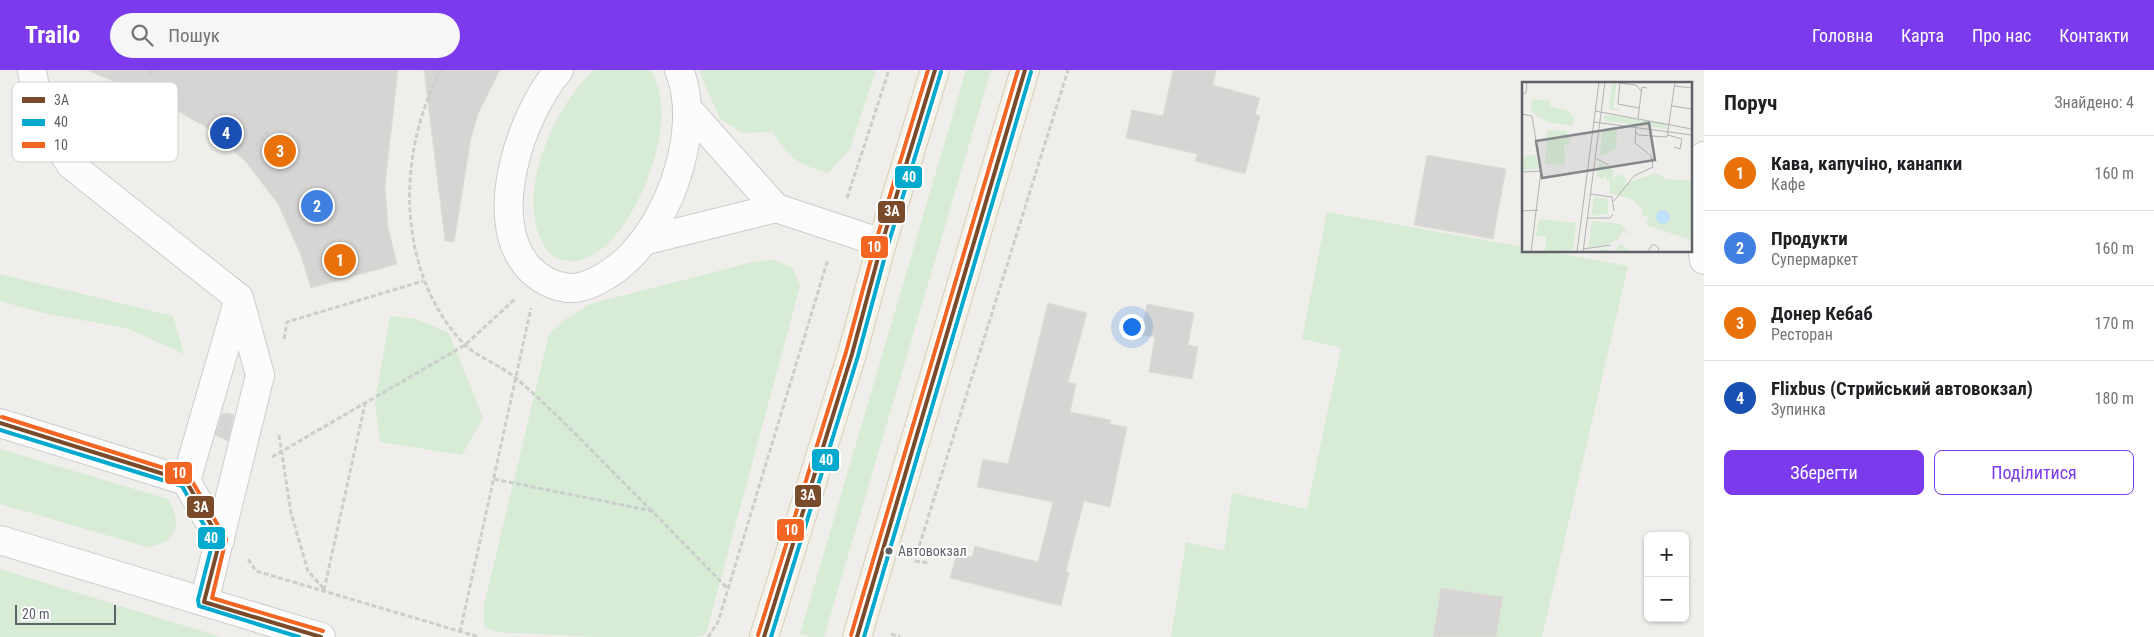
<!DOCTYPE html>
<html lang="uk">
<meta charset="utf-8">
<style>
:root{--surface:#fff;--page:#f6f6f6;--text:#202124;--muted:#757577;--line:#e0e0e0;--accent:#7c3aed}
body{margin:0;font-family:"Roboto Condensed",sans-serif;background:var(--page);color:var(--text)}
.controls{position:absolute;right:15px;bottom:15px;display:grid;overflow:hidden;border-radius:8px;box-shadow:0 1px 4px #0004}
.controls button{width:45px;height:45px;display:grid;place-items:center;padding:0;border:0;border-bottom:1px solid var(--line);background:var(--surface);color:var(--text);font:25px sans-serif}
.scale{position:absolute;left:15px;bottom:12px;width:101px;box-sizing:border-box;padding-left:5px;border:2px solid #5f6368;border-top:0;font-size:14px;line-height:18px;white-space:nowrap;color:#5f6368;-webkit-text-stroke:4px #fff;paint-order:stroke}
.you{position:absolute;left:1131px;top:256px;width:18px;height:18px;margin:-12px;border:4px solid #fff;border-radius:50%;background:#1a73e8;box-shadow:0 0 0 8px #1a73e833}
.badge{display:grid;place-items:center;width:32px;height:32px;border-radius:50%;background:var(--accent);color:#fff;font-size:16px;font-weight:700}
.pin{position:absolute;translate:-50% -50%;border:2px solid #fff;box-shadow:0 1px 5px #0006}
.list{margin:0;padding:0;list-style:none}
h2{display:flex;justify-content:space-between;align-items:center;height:65px;margin:0;padding:0 20px;font-size:21px}
h2 small{font-size:16px;font-weight:400;color:var(--muted)}
.list li{display:grid;grid-template-columns:32px 1fr auto;gap:15px;align-items:center;box-sizing:border-box;height:75px;padding:0 20px;border-top:1px solid var(--line)}
.list b{display:block;font-size:19px;white-space:nowrap}
.list p{margin:0;font-size:16px;white-space:nowrap;color:var(--muted)}
.list em{font-size:16px;font-style:normal;color:var(--muted)}
.actions{display:flex;gap:10px;padding:15px 20px}
.actions a{flex:1;padding:11px 0;border:1px solid var(--accent);border-radius:8px;text-align:center;font-size:18px;color:var(--accent)}
.actions .main{background:var(--accent);color:#fff}
.icon{flex:none;width:28px;height:28px;fill:none;stroke:currentColor;stroke-width:2;stroke-linecap:round;stroke-linejoin:round}
.map{position:relative;flex:none;width:1704px;height:567px;overflow:hidden}
header{display:flex;align-items:center;gap:30px;box-sizing:border-box;height:70px;padding:0 25px;background:var(--accent);color:#fff}
header strong{font-size:24px}
nav{display:flex;gap:28px;margin-inline-start:auto;font-size:18px}
.search{width:350px;height:45px;background:var(--page);display:flex;align-items:center;gap:12px;box-sizing:border-box;padding:0 18px;border-radius:28px;color:var(--muted);font-size:19px}
main{display:flex}
aside{flex:1;background:var(--surface)}
.map>svg:first-child{display:block}
.green{fill:#d8ebd6}
.building{fill:#d6d5d3;stroke:#deddd9}
.lines{fill:none;stroke-linecap:round;stroke-linejoin:round}
.minor-casing{stroke:#cbcccc;stroke-width:30}
.major-casing{stroke:#d7ceb8;stroke-width:30}
.path{stroke:#cacfcc;stroke-width:3;stroke-dasharray:5 2.5;stroke-linecap:butt}
.minor{stroke:#fdfcfc;stroke-width:28}
.major{stroke:#f4f2e9;stroke-width:28}
.bus-1-casing{stroke:#fff;stroke-width:8}
.bus-2-casing{stroke:#fff;stroke-width:8}
.bus-3-casing{stroke:#fff;stroke-width:8}
.bus-1{stroke:#7a4b2a;stroke-width:4}
.bus-2{stroke:#00a9ce;stroke-width:4}
.bus-3{stroke:#f26522;stroke-width:4}
.bus-dot{fill:#5f6368;stroke:#fff;stroke-width:2}
.labels{text-anchor:middle;stroke-width:4;stroke-linejoin:round;paint-order:stroke}
.bus-label{font-size:14px;fill:#5f6368;stroke:#fff;text-anchor:start}
.inset-road{fill:none;stroke:#b1b2b2;stroke-width:1}
.view{fill:#84888a;fill-opacity:0.15;stroke:#84888a;stroke-width:2.5}
.inset-edge{fill:none;stroke:#5f6368;stroke-width:2.5}
.key{fill:#fff;stroke:#cfd0d2;stroke-width:1}
.key-label{font-size:14px;fill:#5f6368}
.line-badge{stroke:#fff;stroke-width:2}
.badge-label{font-size:14px;text-anchor:middle;font-weight:bold;fill:#fff}
</style>
<header>
<strong>Trailo</strong>
<div class="search"><svg class="icon" aria-label="search" viewBox="0 0 24 24"><circle cx="10" cy="10" r="6"/><path d="M15 15l6 6"/></svg>Пошук</div>
<nav><a>Головна</a><a>Карта</a><a>Про нас</a><a>Контакти</a></nav>
</header>
<main>
<div class="map">
<svg width="1704" height="567" viewBox="0 0 1704 567">
<rect width="100%" height="100%" fill="#efeeea"/>
<!-- green -->
<path class="green" d="M594,0h57c9,17 12,36 10,55 -3,41 -41,141 -94,136 -12,-1 -20,-9 -25,-19 -26,-52 13,-137 52,-172z
M699,0h177l-26,79 -22,24c-33,-10 -36,-13 -56,-41l-29,1 -23,-14z
M966,0h25l-167,567h-14l-10,-3z
M1327,142l196,35v4h23l82,15 -86,371h-371l15,-95 38,9 8,-58 75,16 34,-161 -39,-9z
M774,190l18,7 8,19 -94,348 -10,3h-98l-102,-5 -12,-5v-22l65,-271 17,-15 24,-15 163,-42z
M0,204l173,42 11,38 -58,-26 -83,-15 -43,-12z
M390,246l26,3 33,14 34,85 -21,37 -82,-13 -5,-40z
M0,379l168,50c15,24 9,45 -21,48l-147,-43z
M0,499l221,68h-221z"/>
<!-- building -->
<path class="building" d="M87,0h311l-13,115 3,42 9,37 -86,24 -11,-35 -22,-49 -32,-42 -40,-35 -46,-26z
M424,0h76l-22,44 -7,24 -17,104 -9,-1z
M1173,0h43l-3,15 47,13 -5,16 5,2 -15,58 -50,-13 2,-7 -71,-16 6,-28 31,6z
M1427,85l79,14 -13,70 -79,-14z
M1048,233l39,10 -19,69 8,2 -6,28 41,8 -1,4 17,3 -17,80 -26,-6 -18,70 3,1 -8,34 -111,-28 7,-25 15,4 3,-11 63,16 15,-60 -76,-15 6,-28 25,5z
M1147,234l47,9 -6,32 10,2 -6,32 -43,-7 6,-35 -14,-2z
M227,343l7,2 -6,26 -13,-6 7,-21z
M1441,518l62,9 -7,40h-63z"/>
<g class="lines">
<defs>
<path id="minor" d="M32,0c5,37 18,65 39,95l168,133 21,77 -56,227
M559,0c-37,43 -74,148 -31,197 11,12 24,19 40,21 15,1 30,-7 42,-15 55,-35 95,-141 69,-203
M687,38l89,100 106,35
M1704,86c-7,33 -5,70 0,104
M643,171l133,-33
M0,353l186,58 34,59
M186,411l53,-183
M0,470l321,97"/>
<path id="major" d="M764,567l88,-283 30,-111 53,-173
M857,567l168,-567"/>
</defs>
<!-- minor casing -->
<use href="#minor" class="minor-casing"/>
<!-- major casing -->
<use href="#major" class="major-casing"/>
<!-- path -->
<path class="path" d="M441,0c-45,84 -45,201 22,273 15,15 38,22 54,36 47,41 90,88 135,132
M151,5l1,-5
M255,76l14,-16
M847,128l42,-128
M284,269l3,-17 136,-41
M279,365l12,78 17,58 16,18
M272,387l193,-112 50,-46
M494,409l158,32 75,77
M917,483l151,-483
M248,489l8,12 223,66
M915,491l14,2
M324,520l41,-186
M460,562l71,-324
M891,564l9,3
M708,567l10,-15 110,-363"/>
<!-- minor -->
<use href="#minor" class="minor"/>
<!-- major -->
<use href="#major" class="major"/>
<defs>
<path id="bus-1" d="M0,353l186,58 34,59 -16,62 117,35
M764,567l88,-283 30,-111 53,-173
M857,567l168,-567"/>
<path id="bus-2" d="M0,360l182,56 31,55 -15,59 1,6 100,31
M771,567l87,-281 30,-111 53,-173
M864,567l167,-565"/>
<path id="bus-3" d="M2,347l187,59 37,63 -14,59 111,33
M758,565l88,-283 30,-111 52,-171
M851,565l167,-565"/>
</defs>
<!-- bus-1 casing -->
<use href="#bus-1" class="bus-1-casing"/>
<!-- bus-2 casing -->
<use href="#bus-2" class="bus-2-casing"/>
<!-- bus-3 casing -->
<use href="#bus-3" class="bus-3-casing"/>
<!-- bus-1 -->
<use href="#bus-1" class="bus-1"/>
<!-- bus-2 -->
<use href="#bus-2" class="bus-2"/>
<!-- bus-3 -->
<use href="#bus-3" class="bus-3"/>
</g>
<!-- markers -->
<circle class="bus-dot" cx="889" cy="481" r="4.5"/>
<g class="labels">
<!-- bus labels -->
<g class="bus-label">
<text x="898" y="486">Автовокзал</text>
</g>
</g>
<!-- overview -->
<g transform="translate(1522 12)">
<rect width="170" height="170" fill="#efeeea"/>
<path d="M90,0h5l-4,25 7,4 -11,-2zM10,17l18,2v5l20,5v5h4l-1,10 -26,-4 -16,-10zM84,33l60,8 1,6 -61,-8 -3,-4zM95,46l-1,21 -16,7 2,-26zM25,48l20,1v4h4l-2,10h-5l1,20 -20,-1zM13,73l4,14 -17,1v-14zM77,80l15,9 -2,9 6,-6 9,4 -2,6 31,-11 10,6 26,2v59l-43,-14 -3,-3 3,-6 -7,-2v-7l-11,-9 -21,-6 -1,-14 -3,2v-4l1,-5 -4,7 -7,-2zM72,115l14,2v15l-17,2zM17,137l37,4 -3,29h-28l1,-15 -10,-1zM70,139l29,3 9,12 -7,-5 -5,8 -12,6 -18,2zM99,162l10,8h-43l20,-3 6,3z" fill="#d8ebd6"/>
<path d="M134 135a7 7 0 1 1 14 0a7 7 0 1 1-14 0Z" fill="#bfe0f9"/>
<path class="inset-road" d="M98,0l-2,22 21,4M98,1l16,2 5,6M153,4l17,2M0,12l4,-1 1,-11M150,24l20,3M73,29l97,18M0,32l10,2 9,55 -10,81M116,36l4,-31 5,1M72,40l98,13M114,50l2,3 29,2 8,-55M146,53l14,4 -2,10 -6,-2M73,76l14,7M0,90l19,-1M68,112l22,3 2,14M92,119l20,-25 19,-9 -2,-11 -16,-13 1,-16M0,129l16,-1M65,136h23l3,-4M61,167l28,-4M55,170l22,-170M61,170l22,-170M125,170l6,-8 6,4 -1,4"/>
<path class="view" d="M127,41l6,37 -113,18 -6,-37z"/>
<rect width="170" height="170" class="inset-edge"/>
</g>
<!-- legend -->
<rect x="12" y="12" width="166" height="80" rx="8" class="key"/>
<rect x="22" y="27" width="23" height="6" fill="#7a4b2a"/>
<rect x="22" y="49" width="23" height="7" fill="#00a9ce"/>
<rect x="22" y="72" width="23" height="6" fill="#f26522"/>
<g class="key-label">
<text x="54" y="35">3А</text>
<text x="54" y="57">40</text>
<text x="54" y="80">10</text>
</g>
<g class="line-badge">
<rect x="894" y="95" width="29" height="24" rx="5" fill="#00a9ce"/>
<rect x="877" y="130" width="29" height="24" rx="5" fill="#7a4b2a"/>
<rect x="860" y="165" width="29" height="24" rx="5" fill="#f26522"/>
<rect x="811" y="378" width="29" height="24" rx="5" fill="#00a9ce"/>
<rect x="164" y="391" width="29" height="24" rx="5" fill="#f26522"/>
<rect x="794" y="414" width="28" height="24" rx="5" fill="#7a4b2a"/>
<rect x="186" y="425" width="29" height="24" rx="5" fill="#7a4b2a"/>
<rect x="776" y="448" width="29" height="24" rx="5" fill="#f26522"/>
<rect x="197" y="456" width="29" height="24" rx="5" fill="#00a9ce"/>
</g>
<g class="badge-label">
<text x="909" y="112">40</text>
<text x="892" y="146">3А</text>
<text x="874" y="182">10</text>
<text x="826" y="395">40</text>
<text x="179" y="408">10</text>
<text x="808" y="430">3А</text>
<text x="201" y="442">3А</text>
<text x="791" y="465">10</text>
<text x="211" y="473">40</text>
</g>
</svg>
<div class="controls">
<button>+</button>
<button>−</button>
</div>
<div class="scale">20 m</div>
<div class="you"></div>
<div class="pin badge" style="left:340px;top:190px;background:#e8710a">1</div>
<div class="pin badge" style="left:317px;top:136px;background:#3f7fe0">2</div>
<div class="pin badge" style="left:280px;top:81px;background:#e8710a">3</div>
<div class="pin badge" style="left:226px;top:63px;background:#1a4fb4">4</div>
</div>
<aside>
<h2>Поруч<small>Знайдено: 4</small></h2>
<ul class="list">
<li><span class="badge" style="background:#e8710a">1</span><div><b>Кава, капучіно, канапки</b><p>Кафе</p></div><em>160 m</em></li>
<li><span class="badge" style="background:#3f7fe0">2</span><div><b>Продукти</b><p>Супермаркет</p></div><em>160 m</em></li>
<li><span class="badge" style="background:#e8710a">3</span><div><b>Донер Кебаб</b><p>Ресторан</p></div><em>170 m</em></li>
<li><span class="badge" style="background:#1a4fb4">4</span><div><b>Flixbus (Стрийський автовокзал)</b><p>Зупинка</p></div><em>180 m</em></li>
</ul>
<div class="actions"><a class="main">Зберегти</a><a>Поділитися</a></div>
</aside>
</main>
